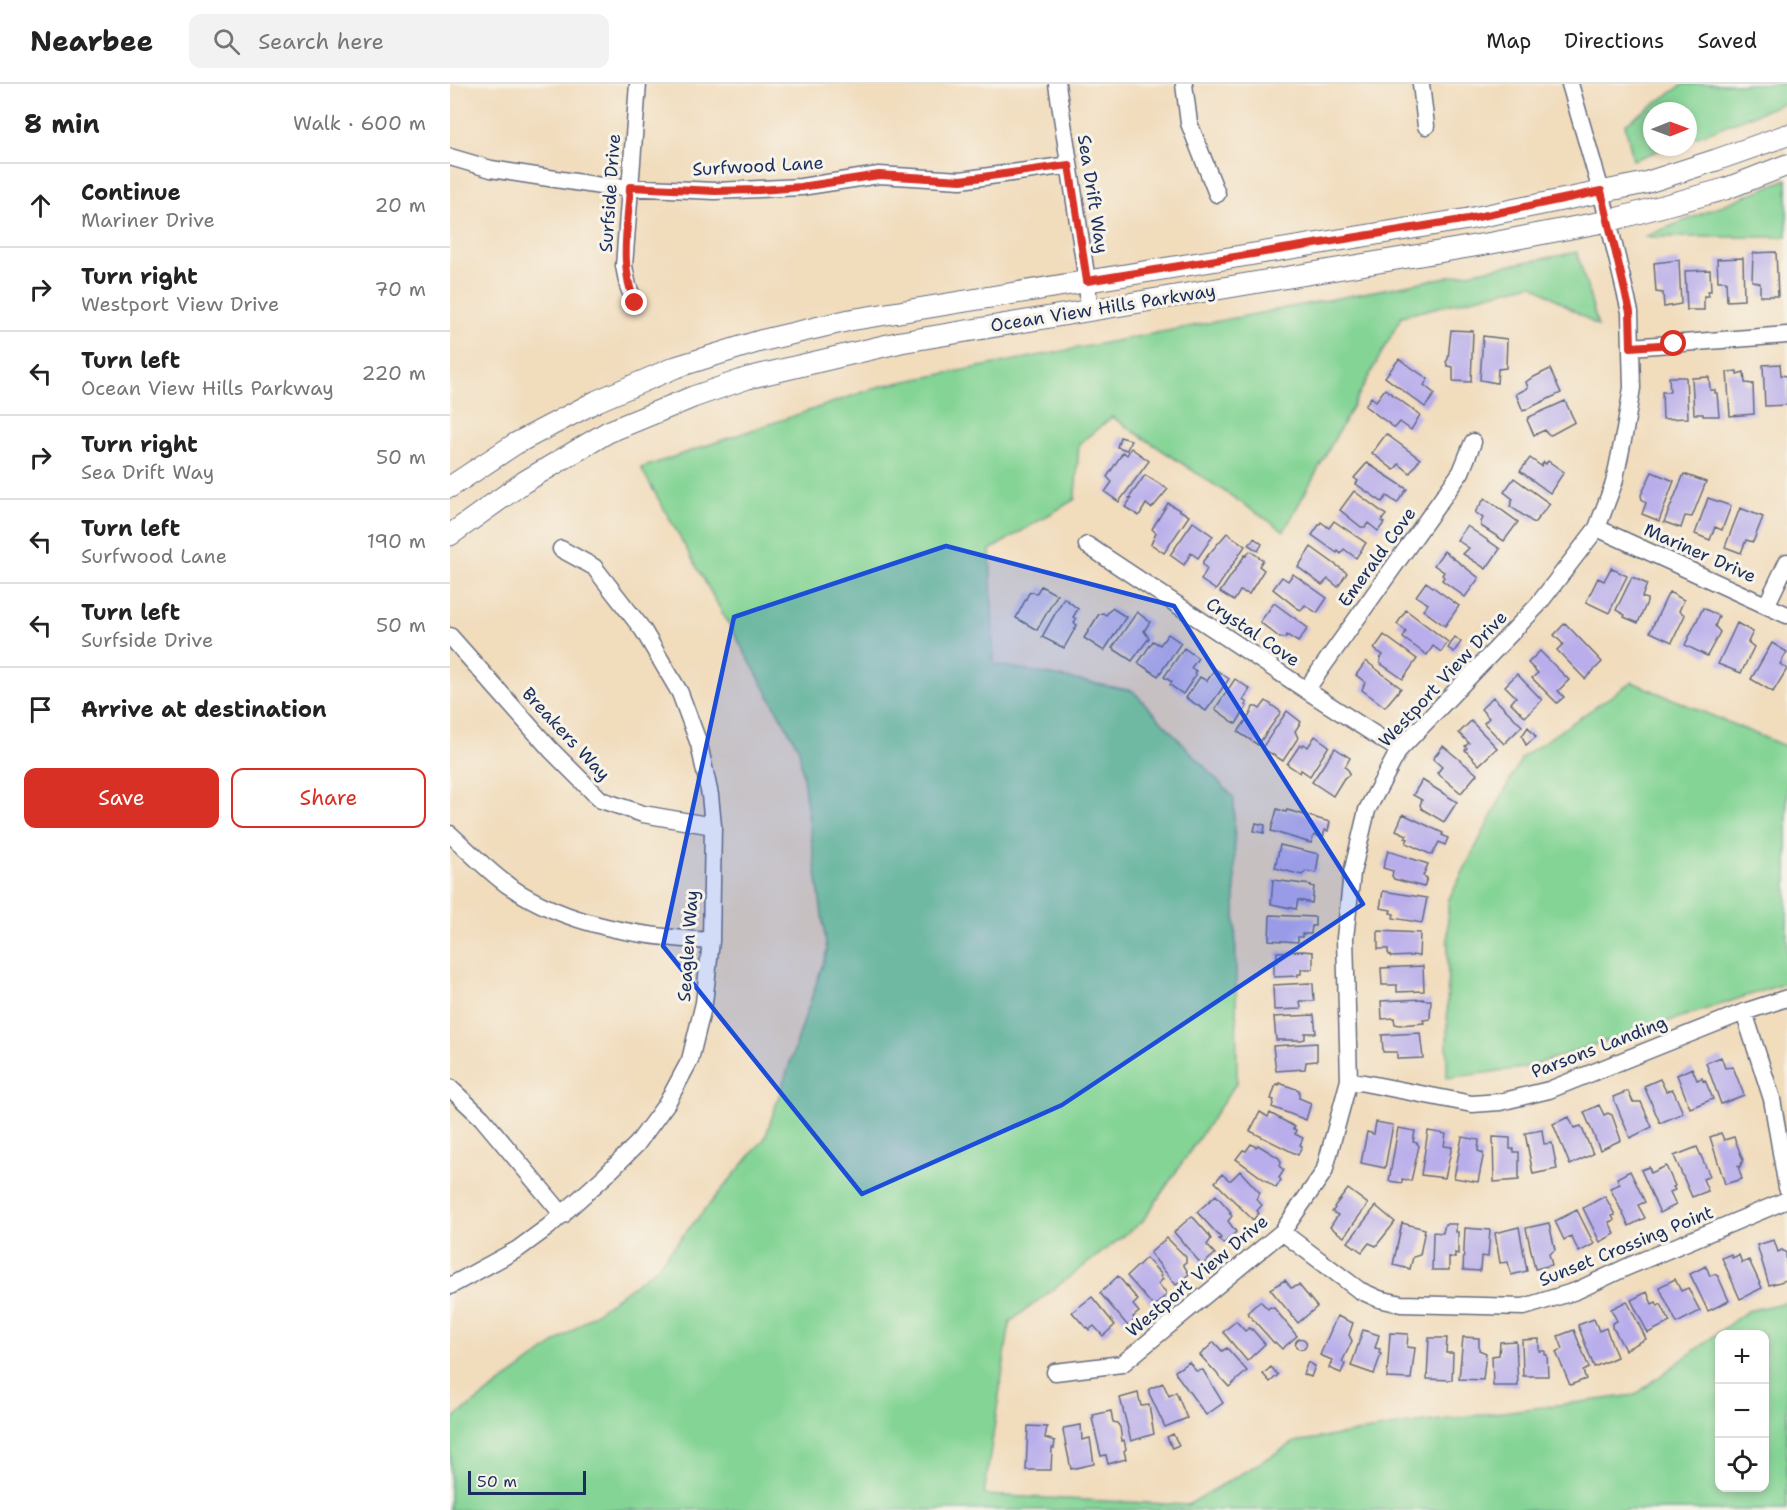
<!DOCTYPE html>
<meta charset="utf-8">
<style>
:root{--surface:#fff;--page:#f2f2f2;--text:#222;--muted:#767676;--line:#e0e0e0;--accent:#d93025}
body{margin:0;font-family:"Shantell Sans",sans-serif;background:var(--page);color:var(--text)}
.controls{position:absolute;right:18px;bottom:18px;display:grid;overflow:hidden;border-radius:12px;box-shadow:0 3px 9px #0003}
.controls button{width:54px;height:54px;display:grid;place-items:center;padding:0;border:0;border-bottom:2px solid var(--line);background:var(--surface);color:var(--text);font:30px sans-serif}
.compass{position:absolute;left:1193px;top:18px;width:54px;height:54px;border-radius:50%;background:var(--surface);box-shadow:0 3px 9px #0003;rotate:89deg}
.scale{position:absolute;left:18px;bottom:15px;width:118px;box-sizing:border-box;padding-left:6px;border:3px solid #1b2f5e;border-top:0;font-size:16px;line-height:21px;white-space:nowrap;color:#1b2f5e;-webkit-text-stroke:4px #f7f3e8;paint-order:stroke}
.stop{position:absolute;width:18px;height:18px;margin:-14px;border:4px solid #d93025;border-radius:50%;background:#fff}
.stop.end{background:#d93025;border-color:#fff;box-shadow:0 2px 6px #0008}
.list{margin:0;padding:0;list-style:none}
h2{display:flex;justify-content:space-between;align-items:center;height:78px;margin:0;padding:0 24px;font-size:26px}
h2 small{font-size:20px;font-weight:400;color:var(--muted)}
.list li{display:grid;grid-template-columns:39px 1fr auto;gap:18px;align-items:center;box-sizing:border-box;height:84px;padding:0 24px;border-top:2px solid var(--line)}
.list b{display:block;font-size:22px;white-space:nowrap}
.list p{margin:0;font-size:20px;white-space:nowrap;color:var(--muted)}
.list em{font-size:20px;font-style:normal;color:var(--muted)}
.actions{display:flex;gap:12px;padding:18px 24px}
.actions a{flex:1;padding:14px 0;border:2px solid var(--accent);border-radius:12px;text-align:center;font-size:21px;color:var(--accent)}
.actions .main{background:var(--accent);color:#fff}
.icon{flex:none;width:33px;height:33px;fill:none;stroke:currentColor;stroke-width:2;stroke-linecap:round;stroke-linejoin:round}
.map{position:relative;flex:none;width:1337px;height:1426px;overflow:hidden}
header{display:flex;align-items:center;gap:36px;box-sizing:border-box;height:84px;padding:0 30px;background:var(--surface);border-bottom:2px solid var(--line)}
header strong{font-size:28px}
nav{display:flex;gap:33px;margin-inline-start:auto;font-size:21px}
.search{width:420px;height:54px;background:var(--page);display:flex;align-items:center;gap:15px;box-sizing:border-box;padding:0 21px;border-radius:12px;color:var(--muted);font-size:22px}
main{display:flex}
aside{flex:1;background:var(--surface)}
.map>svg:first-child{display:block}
.green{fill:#84d495;stroke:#50827a;stroke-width:1.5;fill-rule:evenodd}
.building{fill:#b9aeeb}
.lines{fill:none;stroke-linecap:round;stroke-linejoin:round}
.minor-casing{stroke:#666c7f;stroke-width:19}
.major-casing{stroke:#666c7f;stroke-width:23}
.minor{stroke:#fff;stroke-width:16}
.major{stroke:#fff;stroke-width:21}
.route{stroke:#d93025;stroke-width:8}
.marked{fill:#1d4ed8;fill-opacity:0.2;stroke:#1d4ed8;stroke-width:4.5;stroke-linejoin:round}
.labels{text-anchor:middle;stroke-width:6;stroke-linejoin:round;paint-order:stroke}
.street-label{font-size:18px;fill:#1b2f5e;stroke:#f7f3e8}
</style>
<header>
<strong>Nearbee</strong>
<div class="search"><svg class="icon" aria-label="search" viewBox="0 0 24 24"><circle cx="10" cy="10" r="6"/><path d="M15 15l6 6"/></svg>Search here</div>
<nav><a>Map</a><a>Directions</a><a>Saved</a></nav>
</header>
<main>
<aside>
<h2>8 min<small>Walk · 600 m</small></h2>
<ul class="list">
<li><svg class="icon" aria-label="ahead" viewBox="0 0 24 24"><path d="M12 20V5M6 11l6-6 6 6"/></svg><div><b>Continue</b><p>Mariner Drive</p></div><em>20 m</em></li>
<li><svg class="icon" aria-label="right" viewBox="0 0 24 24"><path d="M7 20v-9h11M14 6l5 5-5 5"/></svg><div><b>Turn right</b><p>Westport View Drive</p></div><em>70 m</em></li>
<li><svg class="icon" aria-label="left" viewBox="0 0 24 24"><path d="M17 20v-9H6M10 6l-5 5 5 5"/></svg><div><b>Turn left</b><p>Ocean View Hills Parkway</p></div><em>220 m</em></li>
<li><svg class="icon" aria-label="right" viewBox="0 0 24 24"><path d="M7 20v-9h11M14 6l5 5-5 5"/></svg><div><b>Turn right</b><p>Sea Drift Way</p></div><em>50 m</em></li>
<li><svg class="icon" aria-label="left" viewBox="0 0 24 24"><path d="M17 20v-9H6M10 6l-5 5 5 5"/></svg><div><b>Turn left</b><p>Surfwood Lane</p></div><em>190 m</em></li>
<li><svg class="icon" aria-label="left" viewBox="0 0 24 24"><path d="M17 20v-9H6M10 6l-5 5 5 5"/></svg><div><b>Turn left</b><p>Surfside Drive</p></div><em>50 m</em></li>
<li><svg class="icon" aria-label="arrive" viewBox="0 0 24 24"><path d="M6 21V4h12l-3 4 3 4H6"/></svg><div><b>Arrive at destination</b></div></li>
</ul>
<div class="actions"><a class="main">Save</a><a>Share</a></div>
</aside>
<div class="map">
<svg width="1337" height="1426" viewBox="0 0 1337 1426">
<rect width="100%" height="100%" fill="#f7f3e8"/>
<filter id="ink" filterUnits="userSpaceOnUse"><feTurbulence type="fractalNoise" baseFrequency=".0167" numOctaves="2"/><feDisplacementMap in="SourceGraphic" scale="12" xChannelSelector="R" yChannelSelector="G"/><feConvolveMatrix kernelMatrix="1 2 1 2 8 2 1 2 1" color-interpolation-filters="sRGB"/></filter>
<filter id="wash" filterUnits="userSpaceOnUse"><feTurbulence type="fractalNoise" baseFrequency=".008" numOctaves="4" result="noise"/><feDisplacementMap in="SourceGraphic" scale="24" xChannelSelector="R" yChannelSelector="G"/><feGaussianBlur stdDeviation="1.35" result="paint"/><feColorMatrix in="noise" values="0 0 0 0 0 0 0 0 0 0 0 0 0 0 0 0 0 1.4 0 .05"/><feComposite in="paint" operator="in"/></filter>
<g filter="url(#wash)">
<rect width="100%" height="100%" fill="#f1dcbc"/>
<!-- green -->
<path class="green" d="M1234,0h103v18l-99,38v-29h-36v36h17l-36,13 -8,-36z
M1337,95v58h-143z
M1127,168l21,74 -66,-42 -130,32 -118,215 -172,-114 -33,27 -4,55 -85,51 4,114 139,27 101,107 3,284 -95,140 -132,100 -26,173 204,10 107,-63 115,-18 225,-29 112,-84 40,-9v208h-1337v-89l205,-152 110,-131 62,-187 -28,-202 -158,-281 240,-82zM1270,1250h44v154h-44z
M1182,598l155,65v236l-264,85 -76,10 1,-177 74,-144z"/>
<g id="blocks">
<!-- building -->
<path class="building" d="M1326,168l2,44h-18v-13l-8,-2 1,-28z
M1293,174l1,42 -17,1 -1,-20h-8l-1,-22z
M1229,176l2,44 -17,3 -1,-14 -7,-1 -2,-29z
M1260,186l1,21h-3l1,5h-5v14h-17l-2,-39z
M1001,246l22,1 -2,51 -18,-1v-14l-5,-1 -2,-4 2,-3z
M1033,252l24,3 -1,29 -8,1 -1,14 -17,-3z
M949,275l29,20 -4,6 11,9 -10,13 -40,-30z
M1330,280l1,11 6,1v29l-22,1 -2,-41z
M1100,285l11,24 -38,18 -7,-17 12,-6 -2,-6 4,-3z
M1287,287v3l7,-2 1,11 8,1 1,30 -24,2 -3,-44z
M1219,293h17l2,41 -25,1 -1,-27h8z
M1259,293l1,13h5v3h2l2,23h-16v-2h-9l-2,-36z
M935,305l35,26 -9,15 -11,-8 -5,6 -30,-22 6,-9 5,4z
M1115,317l10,21 -24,13 -4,-1 -2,-4 -11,5 -7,-15 2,-3z
M936,350l34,25 -10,14 -11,-9 -5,6 -22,-17z
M670,353l11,3 -4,10 -10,-3z
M681,364l18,13 -30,41 -14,-10 7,-10 -5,-5 16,-25 4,3z
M1080,374l11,8 3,-4 2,2 2,-3 16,11 -14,21 -30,-22z
M917,379l40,26 -10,14 -10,-7 -5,6 -26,-18 2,-3 -4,-3z
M1202,388l22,9 -15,40 -17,-7 4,-11 -4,-3 -1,-5z
M1234,390l22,8 -14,35 -7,-1 -4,12 -17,-6z
M695,391l23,14 -14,17 -3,2 -5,-4 -7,12 -14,-9 6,-8 -2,-1z
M1064,394l36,26 -16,19 -24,-17 3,-7 -9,-7z
M904,407l32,24 -5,6 3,2 -6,8 -10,-8 -3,4h-4l-21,-17z
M1035,414l33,24 -14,19 -23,-15v-4l2,-4 -8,-6z
M1258,414l23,8 -9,24 -7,-3 -5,13 -15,-6z
M718,419l21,13 -25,37 -13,-9 5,-11 -4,-4z
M1290,424l23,9 -10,25 -7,-2 -5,13 -16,-6z
M884,437l32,22 -10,15 -12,-9 -3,5 -3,-3 -1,2 -25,-18 9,-13 8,6z
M743,438l20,14 -15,22 -7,-5 -7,12 -14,-10z
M1017,442l33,23 -14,20 -23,-15 6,-6 -12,-8z
M777,449l18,13 -29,44 -15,-10 6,-11 -4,-4v-4z
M804,454l8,6 -4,7 -9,-6z
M861,463l36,26 -9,14 -10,-8 -6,6 -24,-18z
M800,467l13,9 -4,6 5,4 -15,24 -9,-3 -6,10 -14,-9 25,-37 1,1z
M994,467l35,27 -14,19 -23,-17 2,-3 -2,-2 2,-3 -10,-7z
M1161,484l16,8 -18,37 -23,-11 12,-24 6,3z
M843,490l34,24 -10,15 -12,-8 -4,5 -4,-2 -24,-19 9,-12 6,4z
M1182,493l15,7 -5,13 5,2v3l-9,21 -14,-6 1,-2 -9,-5z
M976,498l33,24 -14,20 -22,-16 5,-6 -12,-8z
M591,502l16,9 -20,35 -21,-12 13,-25 4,-1 3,2z
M1219,508l15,8 -5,11 6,4 -13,27 -22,-10z
M614,514l14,11 -5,8 3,2 -2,4 3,2 -13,23 -22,-11z
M824,519l34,25 -10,14 -11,-7 -2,3h-5l-20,-16z
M662,524l14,9 -22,34 -20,-13 15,-24 4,-1 3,2z
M1253,524l16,8 -4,10 5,6 -13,24 -22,-11z
M956,526l42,32 -7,10 -8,-6 -6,9 -24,-17 3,-7 -9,-7z
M687,528l13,10 -6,9 5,7 -17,23 -20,-13z
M1115,539l37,39 -17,17 -28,-29 6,-6 -9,-9z
M1287,539l16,9 -5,10 6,5 -13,26 -23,-9z
M718,550l13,9 -23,33 -20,-13 15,-22 7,4z
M934,551l33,24 -14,20 -23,-16v-4l3,-4 -9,-6z
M1005,553l6,5 -7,10 -6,-4z
M1322,559l15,9 -7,12 7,5 -14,23 -22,-13z
M734,564l14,10 -7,10 5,3 -2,2 2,2 -13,19 -13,-9 2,-3 -8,-5z
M1090,567l29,29 -11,11 6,6 -7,6 -25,-25 6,-5 -10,-10z
M916,577l35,27 -16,19 -23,-17 3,-8 -9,-7z
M765,585l14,10 -23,32 -20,-13 14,-21 7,4z
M1067,590l25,26 -17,17 -14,-14 5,-6 -11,-11z
M785,595l15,10 -7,11 4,3 -2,2 2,1 -11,18 -21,-15z
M1043,613l29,29 -18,18 -20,-21 5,-5 -8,-9z
M816,617l15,11 -23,33 -20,-13 13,-19 2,-6h4l3,2z
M837,627l14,11 -6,9 3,7 -15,23 -21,-13z
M1021,637l26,27 -18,17 -14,-15 2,-2 -2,-2 4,-3 -10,-10z
M1078,643l8,10 -10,8 -4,-9z
M865,652l14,10 -19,30 -9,-6 -1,3 -13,-9 13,-19 2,1 2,-2 4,3z
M993,662l34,28 -16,19 -24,-20 5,-6 -9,-8z
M885,664l15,10 -5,9 4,4v4l-5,3 -11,18 -21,-14z
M972,696l35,22 -13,20 -22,-13 -2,-4 2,-5 -9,-5z
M827,725l9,3 1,-2 43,12 -2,9 -3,-1 -2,7 -9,-2 -3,8 -40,-12z
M953,730l40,19 -1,2 6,3 -3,7 -6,-3 -7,13 -26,-12 2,-4 -3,-1 2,-3 -11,-5z
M806,739l9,2 -1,8 -10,-2z
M830,761l39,9 -3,19 -10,-2 -4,4 -27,-7z
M938,767l40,13 -5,12 4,2 -3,9 -30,-8 -2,-3 1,-5 -10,-3z
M823,796l38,5v1l3,1 -2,16 -14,-3 -2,9 -25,-5z
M933,807l44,7 -5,25 -29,-5 1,-4 -4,-1 1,-3 -11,-2z
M820,831l45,2v9h-3l-1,8h-9v3h-4v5l-29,-2z
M928,847l42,2 -1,23 -7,-1v1l-21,1 -3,-4v-4h-10z
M853,867l10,1v17h-12v5h-3v2l-24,1v-15h3v-10z
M973,882l1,25 -27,1v-7h-15l-1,-17z
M860,899l3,1 1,17h-14l1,8 -27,1 -1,-25z
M973,915v1h8l-1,19 -7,1 1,3 -25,2 -4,-1 -1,-6 -12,1 -1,-18z
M864,931l2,18h-11v6l-4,1h-25l-2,-23z
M970,949l3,25 -23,1 -3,-1v-6h-14l-1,-17z
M867,959v18l-11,1 -1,7 -29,2 -3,-25z
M1271,973l4,11 8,-1 11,28 -23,9 -15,-41z
M1242,984l5,12 5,-2 1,3 2,-1 8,19 -23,9 -13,-33z
M1210,995l6,12 6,-2 2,3 9,21 -23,10 -16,-37z
M829,999l20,7v8l12,5 -5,17 -34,-13 2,-7 -3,-1 5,-15 3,1z
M1178,1007l5,11h8l11,25 -22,11 -17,-41z
M1149,1021l5,10 4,-2 4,2 9,25 -21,10 -16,-38z
M810,1028l8,5 2,-4 25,14 -2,2 3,1 -1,4 8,4 -3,7 2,1 -4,9 -48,-24z
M1119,1033l5,11 7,-2 12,28 -23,11 -17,-41z
M926,1038l17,3 -8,43 -24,-5 6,-31 7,2z
M948,1044l17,3 -2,11 4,1 2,3 -8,35 -9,-2v4l-13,-2z
M1092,1046l2,14 8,-1 5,26 -24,5 -8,-41z
M978,1047l18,3 -2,12 8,1 -7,31 -24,-3z
M1271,1049l3,7 10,-3 9,23 -3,7 -2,-1 4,13 -17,5 -15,-47z
M1012,1053l17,3 -1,11 5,2v4l-5,25 -24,-4z
M1043,1053l17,1v11h4v3h5v28l-25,2z
M801,1060l5,3 2,-2 21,13 2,4 -1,5 4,3 -5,8 2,2 -5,8 -40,-29 7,-9 3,1z
M1247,1063l13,29 -7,3 5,12 -16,6 -18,-41z
M1216,1082l9,20 -2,1 2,3 -5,2 6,13 -16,8 -19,-43 8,-3 2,6z
M790,1087l20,22 -4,6 6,6 -5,6 2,2 -6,7 -38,-38 7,-8 7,6h2z
M1180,1087l15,31 -7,3 7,13 -16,8 -19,-38 10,-4 -3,-6z
M898,1105l20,15 -24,33 -14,-10 8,-12 -6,-3 3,-4 -1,-1z
M766,1111l15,17 -2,1 3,3 -4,5 8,11 -13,12 -4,-5 2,-1 -24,-26z
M1155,1112l10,19 -3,1 2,4 -5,2 6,12 -15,8 -17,-34z
M926,1122l19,16 -19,24 -7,-3 -7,9 -14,-10z
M1127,1126l17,34 -15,8 -8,-16 -7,4 -9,-19z
M742,1132l16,18 3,5 -4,6 8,9 -13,11 -28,-33z
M952,1139l23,6 -5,26 -7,2 -3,12 -17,-4z
M1099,1139l6,27 -6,4 3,11 -17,4 -9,-41z
M995,1140h11v8h2v22l-3,-1v5l-6,-1v13h-17l1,-38 10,1z
M1069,1143l8,44 -16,4 -3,-13 -8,1 -5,-30z
M1015,1144l25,2 -2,27 -7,-1 -1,15 -17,-1z
M717,1154l19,19v5l-3,2 6,10 -13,11 -26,-32z
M1324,1156l4,12 4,-2 4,3 1,27 -18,5 -12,-40z
M1281,1170l1,4 7,-3 3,8 7,-3 13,28 -22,11 -18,-41z
M696,1174l16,17 -2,1 3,3 -5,5 8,8v3l-12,12 -27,-31z
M1256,1182l4,10 4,-2 4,2 11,25 -21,10 -18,-37z
M668,1192l20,24 -5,5 6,7 -6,5 2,3 -7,6 -28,-33z
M1225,1195l6,12 7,-3 12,23 -23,12 -18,-36z
M835,1196l6,8 8,-3 18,22 -19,16 -28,-34z
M1197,1208l5,12 4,-2 2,4 3,-2 9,18 -22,11 -17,-33z
M642,1213l23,28 -12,11 -9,-10 -5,4 -2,-3 -1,1 -14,-16z
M810,1217l8,8 2,-2 4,1 23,28 -15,13 -7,-7 -1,1 -26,-29v-2z
M1177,1217l19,38 -21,11 -10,-19 -3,-3v-5l5,-2 -6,-12z
M887,1232l16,7 -4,12 3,6 -10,21 3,2 -4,9 -12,-5 3,-8 -12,-5z
M1144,1235l5,12 7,-3 11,29 -23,10 -16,-42z
M786,1237l9,10 4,-3 2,2 1,-1 13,15 -18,17 -24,-29z
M913,1246l16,5 -4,13 5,1 -1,4 2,1 -7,20 -23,-8z
M1124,1246l15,38 -6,3 3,8 -16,6 -14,-33 7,-3 -5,-13z
M940,1249l18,1 -1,13 8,1 -4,31 -24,-1z
M1013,1253l16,1v12l7,3 -3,27 -24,-1z
M979,1254h18l-1,15h7l-1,27 -25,-1z
M845.5 1260a5.5 5.5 0 1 1 11 0a5.5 5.5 0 1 1-11 0Z
M1089,1255v12h6v4h2l1,21h-25l-1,-36z
M1066,1257l2,45h-25l-1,-30 7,-1 1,-13z
M764,1258l8,9 5,-3 20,23 -18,16 -29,-32z
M739,1278l7,9 7,-1 20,33 -17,12 -30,-41 -1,-3z
M858,1278l7,4 -4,11 -8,-3z
M821,1283l7,8 -8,7 -7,-8z
M713,1299l6,13 7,-4 11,26 -22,9 -16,-34v-4z
M688,1309l3,13 8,-1 5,29 -23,7 -11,-43z
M661,1327l2,11 4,1 3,4 2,14 2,-1 2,9 -2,2 2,8 -18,5 -2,-9 -5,1 -9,-38h2l-1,-3z
M631,1341l1,15 8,-2 4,26 -23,5 -8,-38 1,-3z
M578,1342l19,1 -2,11 10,3 -1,7h-2l-1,22h-25z
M723,1350l6,11 -7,3 -5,-11z"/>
</g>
</g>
<g filter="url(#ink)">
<use href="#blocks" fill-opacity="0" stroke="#666c7f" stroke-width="1.5"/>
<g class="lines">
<defs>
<path id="minor" d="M607,0l30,197 2,29
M734,0l5,39 28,71
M971,0l5,42
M0,73l41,12 110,17 114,5 86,-4 78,-12 82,5 108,-15
M185,219l-7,-17 -4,-20 14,-182
M1181,263l156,-12
M1147,444l190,87
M637,461l219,145 93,60
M1317,520l20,-42
M0,552l101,114 50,50 42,14 70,12
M856,606l155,-218 12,-30
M0,750c19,17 38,37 59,52 59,40 133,51 202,55
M1294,928l28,87 15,89
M899,996l123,24 28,-2 49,-12 195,-78 43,-14
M0,1004l32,30 81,97
M832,1148l77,58 20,9 22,5 123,3 52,-16 51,-24 160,-67
M0,1202l68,-37 30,-22 57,-51 32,-32 30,-41 23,-43 14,-57 7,-62 2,-115 -3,-31 -11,-51 -19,-51 -37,-63 -49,-63 -33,-18
M605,1288l67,-8 160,-132 42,-60 25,-92 -4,-142 7,-65 15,-63 32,-60 138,-144 60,-78 17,-45 11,-53 7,-42 -2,-76 -29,-121 -31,-107"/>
<path id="major" d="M0,403l65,-43 82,-43 79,-34 84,-26 90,-21 618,-101 177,-36 71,-23 71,-25
M0,451l74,-53 84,-50 85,-35 55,-19 153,-36 591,-99 116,-22 117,-32 62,-24"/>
</defs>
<!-- minor casing -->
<use href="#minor" class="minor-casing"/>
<!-- major casing -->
<use href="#major" class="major-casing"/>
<!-- minor -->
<use href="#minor" class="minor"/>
<!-- major -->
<use href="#major" class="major"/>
</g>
</g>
<g class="lines" filter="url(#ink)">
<!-- route -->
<path class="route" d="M185,219c-16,-38 -7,-76 -5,-116l85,4 44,-1 42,-3 78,-12 82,5 108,-15 18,116 381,-62 133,-28 29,121 1,35 43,-3"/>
</g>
<!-- marked area -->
<path class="marked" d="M496,462l228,60 189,298 -301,201 -200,89 -199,-248 71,-329z"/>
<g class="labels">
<!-- street labels -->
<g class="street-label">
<text transform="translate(308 82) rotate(-3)" y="6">Surfwood Lane</text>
<text transform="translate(160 109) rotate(-86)" y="6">Surfside Drive</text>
<text transform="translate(643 110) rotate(81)" y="6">Sea Drift Way</text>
<text transform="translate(653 224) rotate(-9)" y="6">Ocean View Hills Parkway</text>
<text transform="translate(1250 469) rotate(24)" y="6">Mariner Drive</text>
<text transform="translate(927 473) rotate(-54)" y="6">Emerald Cove</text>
<text transform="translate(803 548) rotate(34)" y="6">Crystal Cove</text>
<text transform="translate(993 595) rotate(-47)" y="6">Westport View Drive</text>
<text transform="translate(116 650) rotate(47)" y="6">Breakers Way</text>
<text transform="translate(238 862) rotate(-86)" y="6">Seaglen Way</text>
<text transform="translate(1149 963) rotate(-21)" y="6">Parsons Landing</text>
<text transform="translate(1176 1162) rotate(-22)" y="6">Sunset Crossing Point</text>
<text transform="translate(747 1192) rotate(-40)" y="6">Westport View Drive</text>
</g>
</g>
</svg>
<div class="controls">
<button>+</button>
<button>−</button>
<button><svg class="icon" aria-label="locate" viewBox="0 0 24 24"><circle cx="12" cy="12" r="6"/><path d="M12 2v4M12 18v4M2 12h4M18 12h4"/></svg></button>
</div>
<svg class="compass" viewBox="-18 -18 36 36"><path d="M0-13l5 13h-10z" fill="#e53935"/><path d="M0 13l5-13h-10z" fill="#767676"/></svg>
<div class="scale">50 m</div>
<div class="stop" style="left:1224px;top:260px"></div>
<div class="stop end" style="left:185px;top:219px"></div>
</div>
</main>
